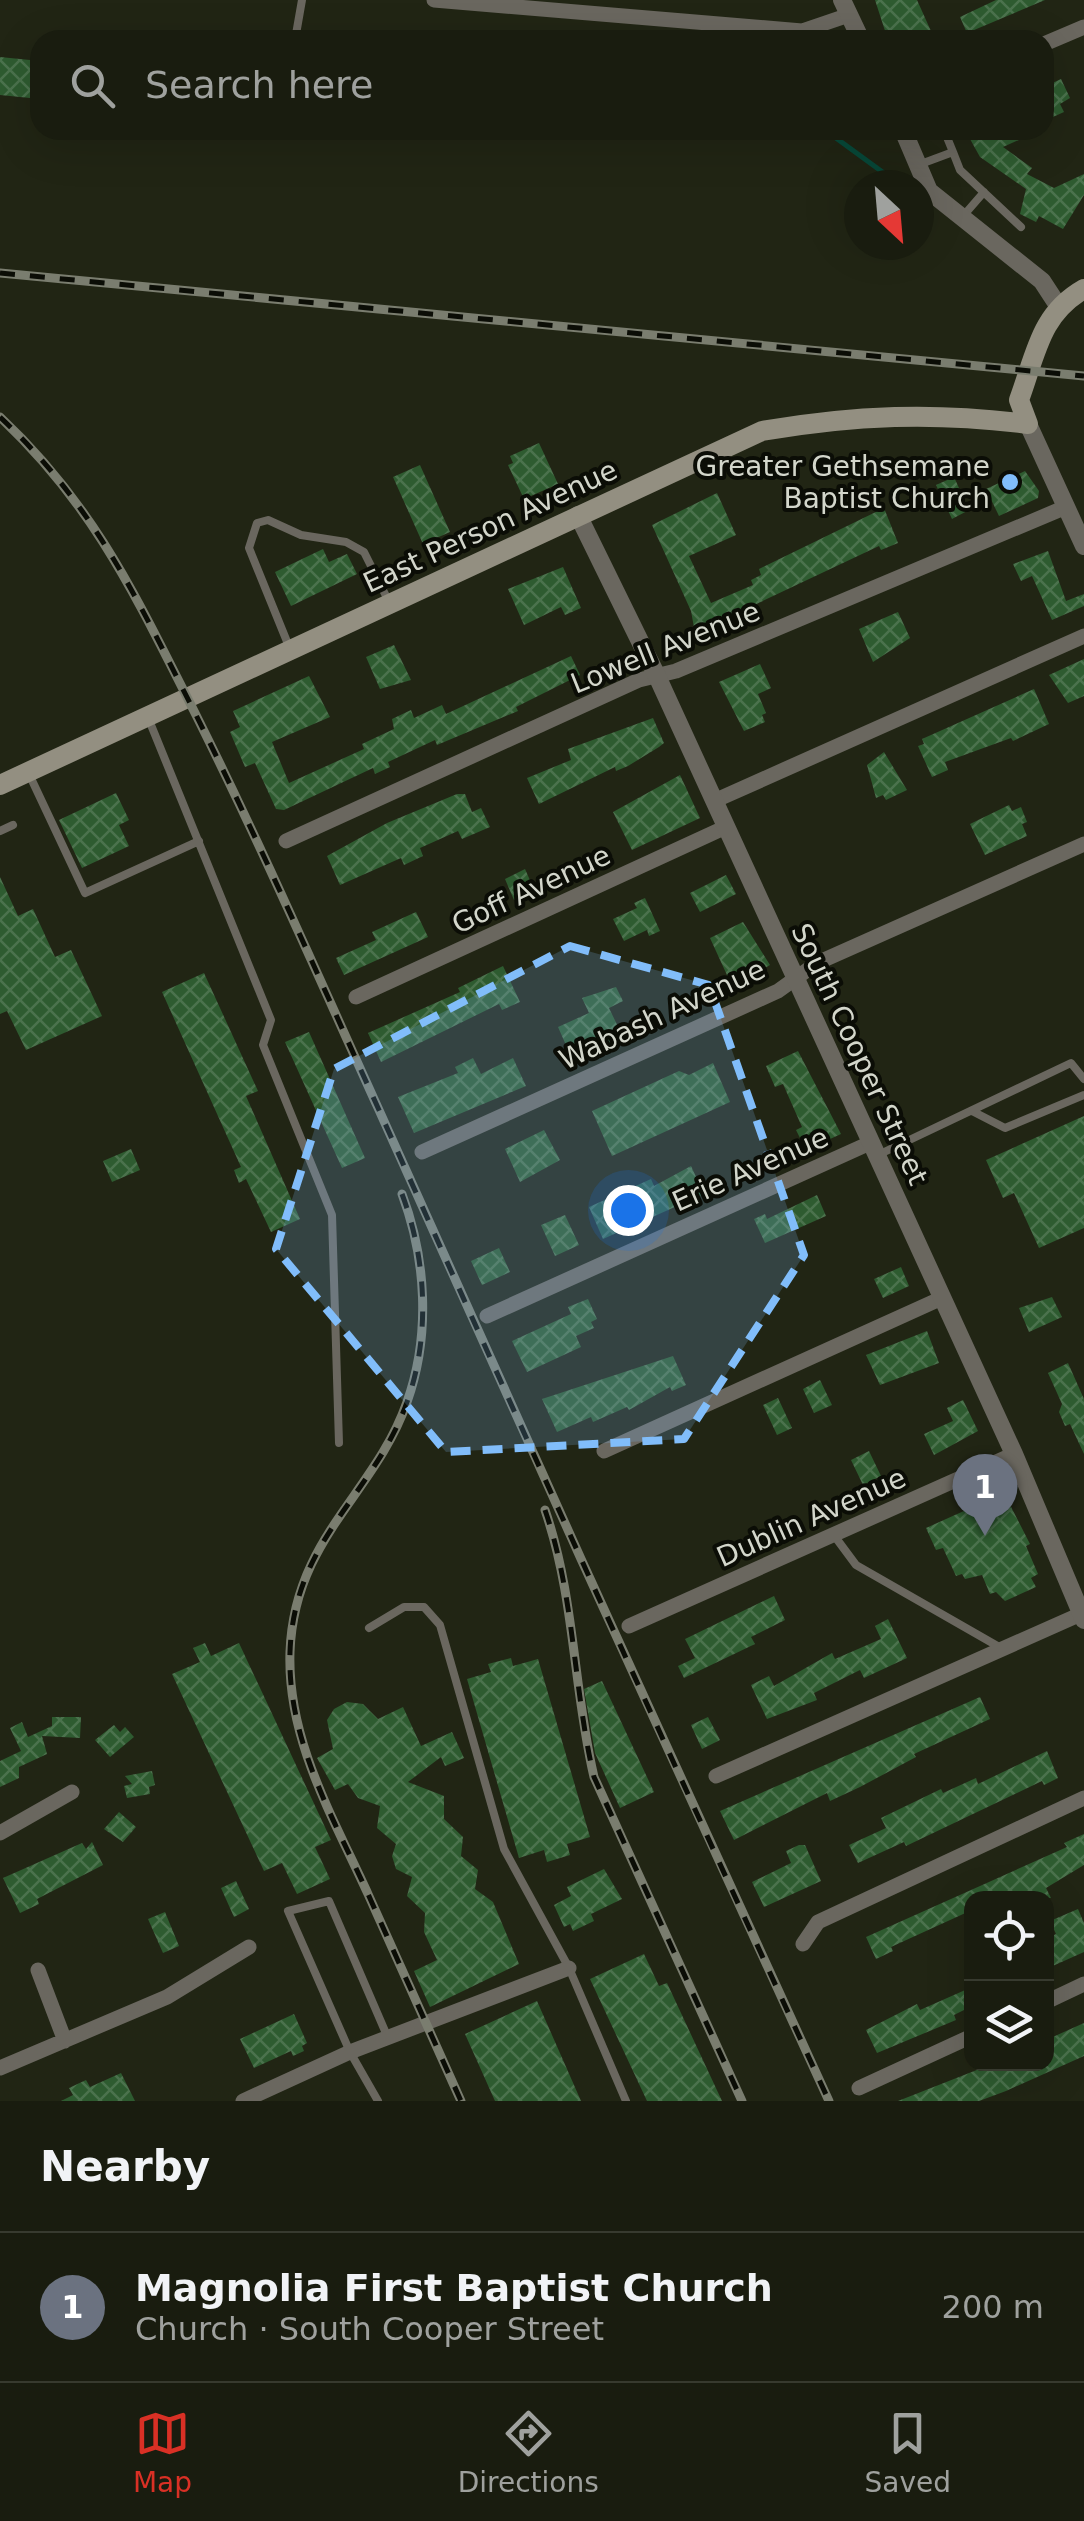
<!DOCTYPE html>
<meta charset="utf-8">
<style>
:root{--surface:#191c0f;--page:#222518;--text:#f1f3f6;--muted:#9fa19e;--line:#373a2f;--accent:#d93025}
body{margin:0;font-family:"DejaVu Sans",sans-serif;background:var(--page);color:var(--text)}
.controls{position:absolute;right:30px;bottom:30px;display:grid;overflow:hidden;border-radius:20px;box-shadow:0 10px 40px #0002}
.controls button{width:90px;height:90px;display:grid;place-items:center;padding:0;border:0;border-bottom:2px solid var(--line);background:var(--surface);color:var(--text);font:50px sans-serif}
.compass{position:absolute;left:844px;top:170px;width:90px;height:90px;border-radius:50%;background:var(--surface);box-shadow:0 10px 40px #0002;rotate:154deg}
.you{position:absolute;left:628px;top:1210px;width:35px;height:35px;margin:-25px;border:8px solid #fff;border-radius:50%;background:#1a73e8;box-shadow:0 0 0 15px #1a73e833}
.badge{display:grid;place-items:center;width:65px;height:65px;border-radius:50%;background:var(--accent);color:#fff;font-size:32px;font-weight:700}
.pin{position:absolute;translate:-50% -82px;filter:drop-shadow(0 2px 5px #0008)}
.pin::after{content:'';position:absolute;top:52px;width:35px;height:30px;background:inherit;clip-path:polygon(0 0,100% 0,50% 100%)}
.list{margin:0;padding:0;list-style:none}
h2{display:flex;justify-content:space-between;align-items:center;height:130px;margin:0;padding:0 40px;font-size:42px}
h2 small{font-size:32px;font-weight:400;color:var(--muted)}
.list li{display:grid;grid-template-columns:65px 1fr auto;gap:30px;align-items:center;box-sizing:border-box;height:150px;padding:0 40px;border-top:2px solid var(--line)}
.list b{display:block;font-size:38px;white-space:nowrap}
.list p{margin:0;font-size:32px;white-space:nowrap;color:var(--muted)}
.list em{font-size:32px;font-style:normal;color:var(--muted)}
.icon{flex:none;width:55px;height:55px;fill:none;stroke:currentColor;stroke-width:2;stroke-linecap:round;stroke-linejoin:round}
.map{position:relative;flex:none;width:1084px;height:2101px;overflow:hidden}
.search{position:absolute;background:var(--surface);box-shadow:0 10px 40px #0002;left:30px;right:30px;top:30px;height:110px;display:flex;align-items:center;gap:25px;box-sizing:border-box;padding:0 35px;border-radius:30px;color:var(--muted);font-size:38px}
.sheet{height:280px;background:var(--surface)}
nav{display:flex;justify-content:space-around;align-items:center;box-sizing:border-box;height:140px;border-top:2px solid var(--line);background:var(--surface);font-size:28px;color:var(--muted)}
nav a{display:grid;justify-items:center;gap:5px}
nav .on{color:var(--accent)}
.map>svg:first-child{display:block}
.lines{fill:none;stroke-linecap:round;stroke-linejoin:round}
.stream{stroke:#084a3a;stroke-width:5}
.building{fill:url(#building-cross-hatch)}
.service{stroke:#6a675f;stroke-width:8}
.minor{stroke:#6a675f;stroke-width:15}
.tertiary{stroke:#6a675f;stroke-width:18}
.secondary{stroke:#938f81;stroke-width:20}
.rail-casing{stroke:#7a7d6f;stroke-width:9}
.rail{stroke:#0b0d06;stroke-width:5;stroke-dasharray:15;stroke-linecap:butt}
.marked{fill:#81bdfa;fill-opacity:0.2;stroke:#81bdfa;stroke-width:8;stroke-dasharray:20 12;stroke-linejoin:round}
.poi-dot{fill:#81bdfa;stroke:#0b0d06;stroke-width:4}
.labels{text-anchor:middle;stroke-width:8;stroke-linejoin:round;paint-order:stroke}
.poi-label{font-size:28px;fill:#d3d6cb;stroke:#0b0d06;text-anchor:end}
.street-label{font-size:28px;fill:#d3d6cb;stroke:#0b0d06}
</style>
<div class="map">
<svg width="1084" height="2101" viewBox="0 0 1084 2101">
<defs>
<pattern id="building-cross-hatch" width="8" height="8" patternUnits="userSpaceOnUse" patternTransform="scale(2.5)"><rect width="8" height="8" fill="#2e5b30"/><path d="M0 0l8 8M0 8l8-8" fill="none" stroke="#4b724d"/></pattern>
</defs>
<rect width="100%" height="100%" fill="#212514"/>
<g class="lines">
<!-- stream -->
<path class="stream" d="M825,130l67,49"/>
</g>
<!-- building -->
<path class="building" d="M875,0h42l18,40h-47z
M996,0h49l-78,33 -7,-16z
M0,57l40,4v38l-40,-4z
M1061,79l9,19 -10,6 4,8 -20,9v-34z
M965,130h76l-38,17 29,21 -5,6 27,14 30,-14v21l-21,34 -24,-13 -3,6 -16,-8 6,-25 -46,-32z
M539,443l19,41 -34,15 -16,-34 5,-2 -3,-7z
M420,465l30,67 -27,12 -30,-67z
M1025,471l14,20 -1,7 -39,18 -13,-27z
M954,477l15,33 -17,9 -16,-34z
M717,493l19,42 -47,21 22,47 42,-18 -2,-5 10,-5 -2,-6 125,-61 14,35 -17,7 -2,-4 -184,87 -4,-22 -39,-86z
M323,549l6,13 18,-8 10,20 -66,32 -16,-34z
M1048,551l18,50 18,-7v12l-32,14 -20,-44 -11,5 -8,-17z
M563,567l18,41 -16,7 -4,-8 -37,18 -16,-36z
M898,612l12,26 -37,24 -14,-33z
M394,645l17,35 -31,9 -14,-32z
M571,656l9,19 -64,32 2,4 -81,34 -2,-5 -47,22 2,5 -15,7 -2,-6 -89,42 -8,-1 -21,-46 -10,4 -15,-35 10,-5 -7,-16 76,-35 21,41 -58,25 17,41 75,-34 -2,-5 32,-15 -2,-10 19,-9 3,8 28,-13 4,9z
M1084,659v37l-16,7 -19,-28z
M760,664l11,24 -13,6 8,19 -4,2 3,7 -21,9 -25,-49z
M1034,689l15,35 -36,17 -2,-3 -66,24 3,8 -16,7 -14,-31 6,-2 -2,-5z
M653,718l11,25 -5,4 -31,19 -12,5 -1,-4 -76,37 -12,-26 44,-18 -3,-11z
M884,752l23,38 -21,10 -3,-5 -7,3 -9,-33z
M680,775l20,43 -68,32 -19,-38z
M116,793l13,27 -10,5 10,21 -47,22 -23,-48z
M457,794h8l7,18 9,-4 9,19 -28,12 -4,-8 -38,17 3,8 -19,9 -3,-7 -61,27 -13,-29 60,-33z
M1009,805l3,6 9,-4 6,15 -5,2 5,12 -42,19 -15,-31z
M525,869l12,27 -23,4 -9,-21z
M726,875l10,19 -36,18 -10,-19z
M0,877l18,39 15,-7 22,48 16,-7 31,66 -76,34 -19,-39 -7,3z
M645,898l15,33 -11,5 -2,-6 -23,11 -11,-22 24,-11 -3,-5z
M416,912l12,25 -84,38 -8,-17 40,-18 -4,-8z
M743,922l27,43 -38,21 -22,-48z
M503,966l17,36 -18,8 -3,-6 -118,58 -13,-29 92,-41 -2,-4z
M204,973l54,118 -12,5 54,123 -29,13 -25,-53 -7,4 -5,-13 7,-3 -79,-175z
M616,987l7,14 -14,7 14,29 -50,24 -15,-34 31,-14 -7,-15z
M309,1032l56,126 -23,10 -57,-126z
M798,1051l43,83 -35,16 -10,-20 6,-3 -19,-43 -8,3 -9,-21z
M473,1058l8,16 32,-16 13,28 -112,47 -16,-36 60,-24 -3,-6z
M713,1063l17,39 -118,54 -20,-45 87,-40 10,4z
M1084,1116v112l-45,20 -25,-55 -11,5 -17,-38z
M544,1130l16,30 -40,22 -15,-33z
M131,1149l9,21 -28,12 -9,-21z
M691,1166l13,28 -101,45 -14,-32 62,-28 3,7z
M817,1195l9,21 -61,27 -11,-24 11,-5 2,5z
M565,1215l14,30 -24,11 -14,-31z
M499,1248l11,24 -28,13 -11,-24z
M901,1267l8,19 -26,12 -9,-19z
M1052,1297l10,20 -33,15 -10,-24z
M588,1299l9,20 -6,3 3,6 -18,8 5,11 -54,25 -15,-31 59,-27 -3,-7z
M927,1331l12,32 -59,22 -14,-30z
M673,1356l13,29 -14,6 -2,-4 -41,23 -2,-3 -34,15 -2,-5 -34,15 -15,-33z
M1068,1363l16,36v55l-14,-30 -5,2 -6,-14 3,-8 -14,-31z
M820,1380l12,25 -18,8 -11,-24z
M778,1398l14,30 -15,7 -14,-30z
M963,1400l15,31 -44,24 -10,-21 29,-13 -6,-13z
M869,1451l12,25 -18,9 -12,-25z
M1004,1493l26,51 -4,2 12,28 -7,4 5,9 -31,14 -9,-9 -6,2 -8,-19 -17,4 -3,-5 -6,2 -13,-28 -7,2 -10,-22z
M774,1596l11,24 -34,17 4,7 -71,34 -6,-12 17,-8 -10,-19z
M888,1619l19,39 -43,20 -4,-8 -46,23 3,7 -50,19 -16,-34 18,-9 5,10 58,-33 3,6 46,-20 -6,-13z
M205,1643l6,13 28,-13 92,197 -16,7 15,32 -33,15 -15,-31 -18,8 -92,-197 28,-12 -7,-14z
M511,1658l2,8 25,-7 52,178 -23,7 3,11 -23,7 -3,-12 -25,8 -52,-179 24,-7 -3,-8z
M602,1681l52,111 -34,16 -25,-55 -11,-64z
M980,1697l10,22 -76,35 2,3 -56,30 -30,14 -3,-8 -93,47 -14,-29z
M347,1702l16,2 15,15 25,-12 18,39 31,-14 12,26 -19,8 -4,-9 -33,25 36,14v23l19,18 -2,19 17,14 -3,19 18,13 26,62 -89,43 -16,-36 23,-11 -13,-28 1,-19 -18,-17 5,-19 -16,-8 -4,-13 4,-12 -19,-16 3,-22 -22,-8 -10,-14 -13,6 -18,-32 16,-9 -6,-29 7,-11z
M52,1717h29l-1,21 -38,-2 5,18 -28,13v11l-19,9v-26l21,-10 -11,-23 12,-6 6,15 24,-11z
M708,1717l12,23 -18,9 -11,-24z
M114,1725l6,7 5,-5 9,10 -24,20 -15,-17z
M1047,1751l11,27 -14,7 -2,-4 -136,65 -2,-4 -46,21 -9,-18 37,-17 -5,-10 60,-29 2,4 33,-15 2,6z
M152,1771l3,14 -6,2 1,7 -23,4 -3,-12 8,-2 -7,-8z
M119,1812l17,15 -13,15 -19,-13z
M1084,1834v31l-38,23 5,10h-79v12l-81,37 2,4 -17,8 -10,-22 201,-90 -3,-4z
M92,1842l11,23 -66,34 2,5 -19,9 -17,-35 79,-35 4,6z
M799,1845h6l16,36 -57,26 -12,-25 39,-19 -5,-12z
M604,1869l18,30 -31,15 3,7 -21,10 -3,-7 -6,3 -10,-22 17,-9 -4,-9z
M236,1881l13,28 -15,8 -13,-29z
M1078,1909l6,14v29l-38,17v-30l10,-5 -6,-13z
M165,1912l14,34 -16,7 -15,-34z
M644,1954l15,32 8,-3 55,118h-75l-57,-122z
M972,1987v19l-18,9 2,5 -79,33 -11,-23 51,-26 3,6z
M537,2001l26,59 18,41h-86l-30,-67z
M294,2014l13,29 -5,3 2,5 -11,5 -2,-5 -37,17 -14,-29z
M1084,2023v33l-78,35 -27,10h-81l94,-37h54v-24z
M121,2073l14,28h-74l12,-6 -4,-7 17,-8 4,7z"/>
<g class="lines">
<!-- service -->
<path class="service" d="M295,40l7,-40
M953,152l7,18 61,57
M918,165l35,-13 -9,-22
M964,215l20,-23
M290,649l-41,-101 8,-25 11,-3 33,15 45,7 18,10 25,50
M149,720l122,300 -8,25 69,170 7,228
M29,774l56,119 114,-52
M0,831l13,-6
M972,1111l33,17 79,-33
M880,1154l191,-91 13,16
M833,1534l23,31 145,83
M369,1628l35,-21h20l16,18 64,224 65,119 57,133
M378,2101l-28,-49 -62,-141 41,-10 59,137"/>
<!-- minor -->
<path class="minor" d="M434,0l368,31 47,-16
M1044,44l40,-17
M714,801l370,-165
M286,841l353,-161 37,-9 390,-164
M356,997l370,-170
M422,1152l356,-161 39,-28 267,-119
M487,1316l383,-173
M604,1451l338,-153
M629,1626l385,-172
M716,1776l365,-162
M0,1833l72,-41
M803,1944l15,-22 266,-124
M38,1970l27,71
M1046,2002l38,-18
M0,2068l167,-71 82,-50
M859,2088l113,-52
M243,2101l107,-49 219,-84"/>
<!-- tertiary -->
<path class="tertiary" d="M842,0l19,40
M903,130l26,61 113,90 15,23
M1028,424l56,122
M578,515l79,161 357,778 70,166"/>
<!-- secondary -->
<path class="secondary" d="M0,785l762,-354c92,-16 173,-19 266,-7l-9,-24c17,-46 21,-86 65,-111"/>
<defs>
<path id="rail" d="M0,273l1084,103
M0,417c96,90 138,184 196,298 65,130 123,263 183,395 148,331 298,662 450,991
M402,1194c24,64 29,141 5,208 -32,92 -113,136 -117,250 -3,88 43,165 78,242 31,69 62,138 93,207
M545,1510c30,87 28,178 49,267l148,324"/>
</defs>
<!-- rail casing -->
<use href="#rail" class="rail-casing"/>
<!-- rail -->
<use href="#rail" class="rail"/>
</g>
<!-- marked area -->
<path class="marked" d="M570,946l139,39 95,270 -120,184 -238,13 -170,-203 58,-180z"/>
<!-- markers -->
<circle class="poi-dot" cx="1010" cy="482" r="10"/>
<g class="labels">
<!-- poi labels -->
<g class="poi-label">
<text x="990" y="476">Greater Gethsemane<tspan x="990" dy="32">Baptist Church</tspan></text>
</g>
<!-- street labels -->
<g class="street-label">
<text transform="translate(490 526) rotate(-25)" y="10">East Person Avenue</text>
<text transform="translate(665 647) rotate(-22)" y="10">Lowell Avenue</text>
<text transform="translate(531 889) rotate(-25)" y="10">Goff Avenue</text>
<text transform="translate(662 1014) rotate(-25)" y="10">Wabash Avenue</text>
<text transform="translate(860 1054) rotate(65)" y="10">South Cooper Street</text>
<text transform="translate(750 1169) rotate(-24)" y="10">Erie Avenue</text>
<text transform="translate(811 1517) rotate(-24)" y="10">Dublin Avenue</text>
</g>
</g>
</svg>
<div class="controls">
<button><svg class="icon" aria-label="locate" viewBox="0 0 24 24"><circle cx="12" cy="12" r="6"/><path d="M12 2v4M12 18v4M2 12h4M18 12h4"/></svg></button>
<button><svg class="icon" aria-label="layers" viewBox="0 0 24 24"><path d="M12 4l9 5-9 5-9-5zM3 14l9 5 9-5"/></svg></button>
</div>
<svg class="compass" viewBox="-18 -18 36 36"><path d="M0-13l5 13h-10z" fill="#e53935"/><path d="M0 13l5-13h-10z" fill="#9fa19e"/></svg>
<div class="you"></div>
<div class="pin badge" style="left:985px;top:1536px;background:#6b7280">1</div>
<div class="search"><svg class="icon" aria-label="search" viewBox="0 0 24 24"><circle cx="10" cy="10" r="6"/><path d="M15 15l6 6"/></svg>Search here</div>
</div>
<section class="sheet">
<h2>Nearby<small></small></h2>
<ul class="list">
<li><span class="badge" style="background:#6b7280">1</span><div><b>Magnolia First Baptist Church</b><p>Church · South Cooper Street</p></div><em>200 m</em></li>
</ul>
</section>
<nav>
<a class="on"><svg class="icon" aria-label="map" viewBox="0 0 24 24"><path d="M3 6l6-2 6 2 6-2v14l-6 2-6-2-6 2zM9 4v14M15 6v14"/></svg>Map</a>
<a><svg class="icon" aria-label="directions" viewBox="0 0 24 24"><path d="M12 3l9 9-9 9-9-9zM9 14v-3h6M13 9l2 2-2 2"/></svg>Directions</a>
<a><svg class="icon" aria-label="saved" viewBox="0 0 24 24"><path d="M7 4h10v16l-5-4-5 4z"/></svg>Saved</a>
</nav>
